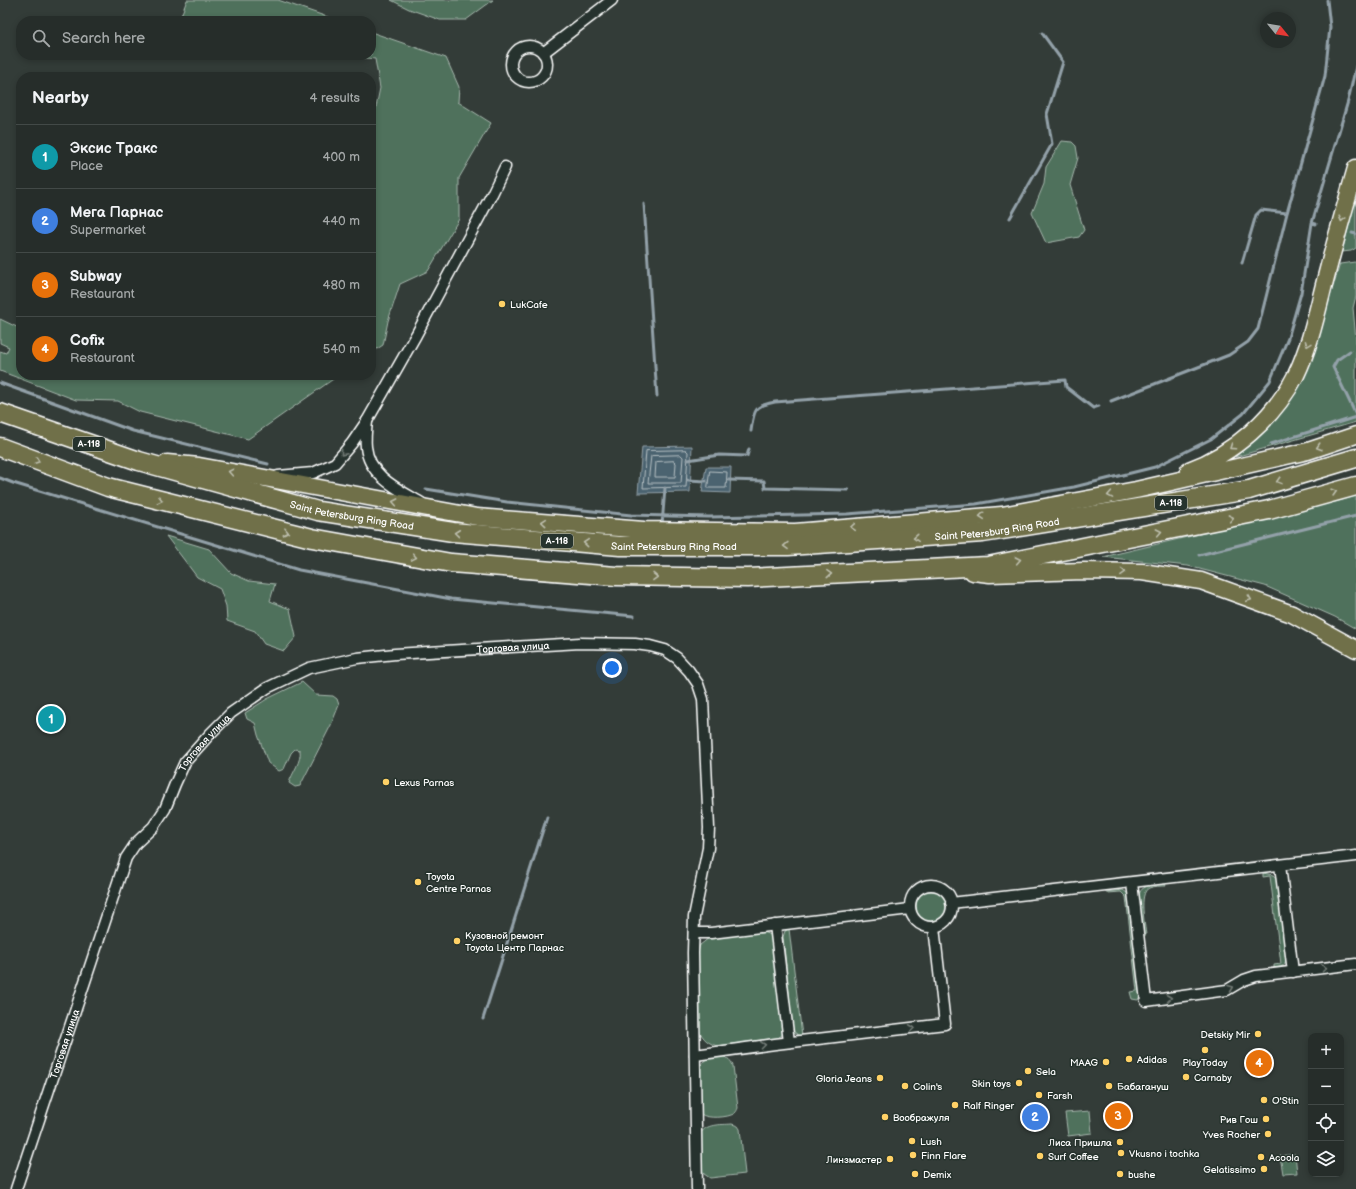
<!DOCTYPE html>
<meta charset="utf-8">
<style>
:root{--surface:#262d2a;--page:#2e3532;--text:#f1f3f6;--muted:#a4a8a8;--line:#424947;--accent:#8c9099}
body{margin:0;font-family:"Balsamiq Sans",sans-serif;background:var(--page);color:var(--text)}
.controls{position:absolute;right:12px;bottom:12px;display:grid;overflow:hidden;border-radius:8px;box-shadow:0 2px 6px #0003}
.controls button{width:36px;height:36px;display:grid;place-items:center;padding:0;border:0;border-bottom:1px solid var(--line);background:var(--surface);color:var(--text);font:20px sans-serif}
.compass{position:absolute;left:1260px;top:12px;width:36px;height:36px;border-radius:50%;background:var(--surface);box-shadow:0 2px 6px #0003;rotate:120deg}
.you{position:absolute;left:612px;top:668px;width:14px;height:14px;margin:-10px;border:3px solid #fff;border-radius:50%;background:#1a73e8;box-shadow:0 0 0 6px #1a73e833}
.badge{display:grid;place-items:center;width:26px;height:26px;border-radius:50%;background:var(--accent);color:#fff;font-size:13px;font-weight:700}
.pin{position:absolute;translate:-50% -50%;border:2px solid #fff;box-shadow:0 1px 4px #0006}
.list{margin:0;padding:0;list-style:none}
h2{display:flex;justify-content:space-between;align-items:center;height:52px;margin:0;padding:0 16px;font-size:17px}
h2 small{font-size:13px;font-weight:400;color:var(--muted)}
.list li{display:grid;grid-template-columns:26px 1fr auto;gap:12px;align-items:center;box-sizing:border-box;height:64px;padding:0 16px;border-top:1px solid var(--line)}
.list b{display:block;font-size:15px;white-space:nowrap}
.list p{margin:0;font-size:13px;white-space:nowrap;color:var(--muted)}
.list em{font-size:13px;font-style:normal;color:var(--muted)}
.icon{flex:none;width:22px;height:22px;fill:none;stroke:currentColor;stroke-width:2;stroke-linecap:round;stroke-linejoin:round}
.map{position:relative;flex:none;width:1356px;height:1189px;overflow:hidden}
.search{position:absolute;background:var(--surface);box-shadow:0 2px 6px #0003;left:16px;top:16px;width:360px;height:44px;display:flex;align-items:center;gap:10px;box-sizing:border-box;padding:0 14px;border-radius:16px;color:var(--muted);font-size:15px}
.panel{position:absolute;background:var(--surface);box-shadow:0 2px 6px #0003;left:16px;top:72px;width:360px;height:308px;border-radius:16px}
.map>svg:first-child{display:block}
.green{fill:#4f715c;stroke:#a7b8ae}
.water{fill:#4b636f;stroke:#93a1a9}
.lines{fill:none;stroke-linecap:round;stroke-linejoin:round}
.shore{stroke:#b7c1c5;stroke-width:1}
.stream{stroke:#93a1a9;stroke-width:3}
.minor-casing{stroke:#fff;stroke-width:13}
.primary-casing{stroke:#fff;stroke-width:19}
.trunk-casing{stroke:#fff;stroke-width:19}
.motorway-casing{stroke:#fff;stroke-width:21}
.minor{stroke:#26332d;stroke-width:10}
.primary{stroke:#6f704a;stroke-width:16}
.trunk{stroke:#6f704a;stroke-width:16}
.motorway{stroke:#6f704a;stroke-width:18}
.oneway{stroke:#bebfae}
.oneway2{stroke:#727a76}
.poi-dot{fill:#ffd166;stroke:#26332d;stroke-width:1.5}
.labels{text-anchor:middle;stroke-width:3;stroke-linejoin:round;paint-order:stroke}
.shield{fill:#26332d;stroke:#bec2c0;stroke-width:1}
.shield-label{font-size:9px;font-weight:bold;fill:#fff}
.poi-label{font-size:10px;fill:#fff;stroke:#26332d;text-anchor:start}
.street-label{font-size:10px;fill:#fff;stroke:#26332d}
</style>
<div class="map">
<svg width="1356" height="1189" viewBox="0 0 1356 1189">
<rect width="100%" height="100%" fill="#333c38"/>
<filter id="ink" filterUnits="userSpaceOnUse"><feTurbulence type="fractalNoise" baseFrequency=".025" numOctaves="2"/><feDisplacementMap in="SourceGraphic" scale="8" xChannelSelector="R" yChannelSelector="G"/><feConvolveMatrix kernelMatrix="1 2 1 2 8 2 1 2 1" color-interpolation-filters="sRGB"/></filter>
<g filter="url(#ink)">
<!-- green -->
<path class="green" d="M187,0h91l61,21h-129l-7,-2 -2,2h-22z
M391,0h102l-27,20h-26l-31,-11z
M371,32l75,26 13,29 -1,15 33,21 -32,55v41l-31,52 -28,13 -12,37 -5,24 -12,8v-221l9,-44 -5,-29 -34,-4h30z
M1062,141l10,1 4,4 2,12 -8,27 14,45 -5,7 -33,6 -14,-30 12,-29 2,-17z
M1356,197v51l-5,3 -9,1z
M1355,262l1,1v33l-3,12 3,31v83l-121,35 19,-16 31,-37 33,-68 22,-72z
M0,319l21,10v46h318l-91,64 -108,-27 -22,-11 -42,-1 -76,-29v-20l6,2 3,-6 -9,-4z
M1356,496v133l-21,-12 -70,-31 -77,-20 -85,-9 236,-56z
M166,536l43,13 22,24 18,8 26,3 -5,17 20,8 6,28 -12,14 -20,-7 -9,-13 -28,-10 -1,-15 -6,-17 -23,-12z
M302,682l14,13 17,1 4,3 2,6 -8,20 -31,61 -5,1 -6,-4c3,-10 13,-22 11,-33l-5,-1 -4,4 -7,16 -5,2 -11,-8 -10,-28 -3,-12 -8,-4 -2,-6 22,-14z
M1263,873l10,2 4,5 1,3 8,76c-1,8 -5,8 -12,9v-3l7,-1 -11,-88 -7,1z
M1165,884l1,2c-5,0 -12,0 -17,2 -11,5 -4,37 -3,47h-3l-4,-41c3,-10 17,-9 26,-10z
M1123,890l4,3 2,3 11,100 -2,4 -6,-1 -2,-7 7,-1 -11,-94 -5,-5 -15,1 -1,-1z
M916 906a15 15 0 1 1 30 0a15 15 0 1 1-30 0Z
M789,929l13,107 -4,-1 -5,-4 -10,-94 2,-6z
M764,932l7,3 1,3 11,96 -5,4 -61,8c-9,-3 -14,-7 -18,-16l-1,-78 2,-7 9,-7z
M722,1056c6,2 9,4 11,10l5,42c-1,2 -1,3 -3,5 -6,5 -29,6 -34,1 -1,-12 -6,-44 3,-53 5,-4 13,-4 18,-5z
M1090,1111l2,22 -24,3 -3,-23z
M732,1124l6,2 2,3 5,45 -35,4 -6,-4 -2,-4 -2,-35c5,-12 21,-10 32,-11z
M1295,1154l2,19 -14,1 -3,-18z"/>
<!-- water -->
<path class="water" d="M692,446l-2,46 -52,1 4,-46z
M706,467h25l-1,26 -28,-1z"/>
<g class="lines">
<!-- shore -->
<path class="shore" d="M686,450l2,2 -2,35 -43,1 3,-37z
M681,455l2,2 -2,26h-33l3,-27z
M674,461l2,2 -1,14h-20l1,-15z
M710,471l17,1 -1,16h-18z"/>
<!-- stream -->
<path class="stream" d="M644,204l13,192
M1010,218l42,-74 -5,-30 16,-52 -21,-29
M1312,223l36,-122 8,-35
M1352,233l4,1
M1242,263l14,-48 5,-5 26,3
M1350,351l-13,9 -4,7 23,48
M0,383l133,48 135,33
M1111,401l118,-46 19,-13 10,-13 29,-116 38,-137 5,-49 -3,-27
M751,431c3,-20 2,-25 24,-29l290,-22 1,7 27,21 6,-2
M1271,444l85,-27
M688,460l31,-5 28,1 2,-7
M0,478l13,5 286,87 152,29 183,17
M688,480l18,1
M728,480l36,1 1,7 83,2
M426,489l81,13 124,13 78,2 138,-3 129,-10 98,-17 81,-20 56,-28 32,-25 27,-33 18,-43 13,-45 11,-70 4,1
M662,525l3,-37
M1199,555l157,-39
M483,1019l64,-202"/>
<defs>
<g id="minor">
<circle cx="529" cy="64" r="18"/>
<path d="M543,53l69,-53"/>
<path d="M367,421c-1,9 -2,18 -1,26 3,30 34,43 57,57"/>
<path d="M278,476l35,-3 22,-10 17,-20 15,-22 49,-86 76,-141 13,-27"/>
<path d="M1280,865l13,107"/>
<path d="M1132,883l14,118 81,-11 17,-10 12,-4 100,-12"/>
<circle cx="931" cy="906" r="21"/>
<path d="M951,903l405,-47"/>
<path d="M775,925l14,117"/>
<path d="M694,933h17l199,-24"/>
<path d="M695,1055l80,-11 170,-20 -11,-97"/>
<path id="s1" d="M16,1189l110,-331 10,-15 17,-16 12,-18 10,-25 10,-22 25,-28 21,-21 36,-25 42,-20 48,-10 38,-4 185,-11 55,1 15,2 15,4 12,8 12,13 9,13 5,15 6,129 -1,20 -14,69 -1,36 4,236"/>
</g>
<path id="primary" d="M167,463l32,3 278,51 167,13 151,2 207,-17 134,-25 172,-39 48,-16
M1189,470c44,-16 85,-52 107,-95 15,-31 22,-68 31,-102 9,-35 19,-70 29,-105"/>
<path id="trunk" d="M973,572l17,2 94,-3 58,1 59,9 91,33 64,35"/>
<g id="motorway">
<path id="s2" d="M0,413l139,48 179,50 135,21 167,14h168l195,-13 266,-43 107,-32"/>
<path d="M0,447l108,40 204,51 139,25 165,13 132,2 240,-12 281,-56 87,-24"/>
</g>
</defs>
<!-- minor casing -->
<use href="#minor" class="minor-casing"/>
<!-- primary casing -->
<use href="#primary" class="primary-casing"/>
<!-- trunk casing -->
<use href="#trunk" class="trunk-casing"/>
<!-- motorway casing -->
<use href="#motorway" class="motorway-casing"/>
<!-- minor -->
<use href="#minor" class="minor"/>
<!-- primary -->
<use href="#primary" class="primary"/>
<!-- trunk -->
<use href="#trunk" class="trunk"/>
<!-- motorway -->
<use href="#motorway" class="motorway"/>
</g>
<!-- one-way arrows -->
<defs><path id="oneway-chevron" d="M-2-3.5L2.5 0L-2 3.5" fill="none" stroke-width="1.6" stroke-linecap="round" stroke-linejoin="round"/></defs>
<g class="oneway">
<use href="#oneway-chevron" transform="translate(1342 219) rotate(105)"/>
<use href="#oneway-chevron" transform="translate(1308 344) rotate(111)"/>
<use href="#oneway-chevron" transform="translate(1232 447) rotate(146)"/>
<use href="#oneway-chevron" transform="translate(1319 447) rotate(162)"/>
<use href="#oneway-chevron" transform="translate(37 461) rotate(20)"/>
<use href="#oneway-chevron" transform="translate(231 472) rotate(-170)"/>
<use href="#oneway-chevron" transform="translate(1279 481) rotate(163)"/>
<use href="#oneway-chevron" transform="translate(1334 492) rotate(-16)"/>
<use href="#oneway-chevron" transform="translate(1110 495) rotate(170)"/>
<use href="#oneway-chevron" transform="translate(160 500) rotate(14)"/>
<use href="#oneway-chevron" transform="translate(395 502) rotate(-169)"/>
<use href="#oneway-chevron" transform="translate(982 516) rotate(175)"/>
<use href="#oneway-chevron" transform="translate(1231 518) rotate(-11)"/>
<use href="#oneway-chevron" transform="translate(544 522) rotate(-175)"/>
<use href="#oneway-chevron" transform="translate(853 527) rotate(175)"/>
<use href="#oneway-chevron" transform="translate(286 532) rotate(14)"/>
<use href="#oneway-chevron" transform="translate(1159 532) rotate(-11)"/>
<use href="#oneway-chevron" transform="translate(457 533) rotate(-174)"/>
<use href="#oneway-chevron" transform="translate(916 538) rotate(176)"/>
<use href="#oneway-chevron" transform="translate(586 543) rotate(-175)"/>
<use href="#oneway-chevron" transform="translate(786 546) rotate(179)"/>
<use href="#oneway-chevron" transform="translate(414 557) rotate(10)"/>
<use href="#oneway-chevron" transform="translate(1018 560) rotate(-11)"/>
<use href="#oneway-chevron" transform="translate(1123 572) rotate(1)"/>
<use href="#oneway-chevron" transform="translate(829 574) rotate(-3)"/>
<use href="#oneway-chevron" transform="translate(655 577) rotate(1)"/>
<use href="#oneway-chevron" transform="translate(1249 599) rotate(20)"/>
</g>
<g class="oneway2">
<use href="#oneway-chevron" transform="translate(343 453) rotate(131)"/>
<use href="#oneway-chevron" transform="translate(1324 968) rotate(-7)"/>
<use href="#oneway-chevron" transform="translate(1231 988) rotate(-22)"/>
<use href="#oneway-chevron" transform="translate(1169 998) rotate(-7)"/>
<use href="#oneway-chevron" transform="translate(912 1028) rotate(-7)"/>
<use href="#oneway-chevron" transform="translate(763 1045) rotate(-7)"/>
</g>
</g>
<!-- markers -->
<g class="poi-dot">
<circle cx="502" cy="304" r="4"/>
<circle cx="386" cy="782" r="4"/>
<circle cx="418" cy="882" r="4"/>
<circle cx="457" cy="941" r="4"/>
<circle cx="1258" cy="1034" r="4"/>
<circle cx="1205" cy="1050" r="4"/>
<circle cx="1129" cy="1059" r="4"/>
<circle cx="1106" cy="1062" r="4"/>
<circle cx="1028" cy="1071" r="4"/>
<circle cx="1186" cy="1077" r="4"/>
<circle cx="880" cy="1078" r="4"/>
<circle cx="1019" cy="1083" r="4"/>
<circle cx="905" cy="1086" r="4"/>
<circle cx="1109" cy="1086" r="4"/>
<circle cx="1039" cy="1095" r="4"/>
<circle cx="1264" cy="1100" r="4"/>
<circle cx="955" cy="1105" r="4"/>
<circle cx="885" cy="1117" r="4"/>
<circle cx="1266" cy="1119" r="4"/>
<circle cx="1268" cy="1134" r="4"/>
<circle cx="912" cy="1141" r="4"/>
<circle cx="1120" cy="1142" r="4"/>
<circle cx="1121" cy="1153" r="4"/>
<circle cx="913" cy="1155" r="4"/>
<circle cx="1040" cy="1156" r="4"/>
<circle cx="1261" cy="1157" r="4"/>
<circle cx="890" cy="1159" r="4"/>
<circle cx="1264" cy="1169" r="4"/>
<circle cx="915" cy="1174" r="4"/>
<circle cx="1120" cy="1174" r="4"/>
</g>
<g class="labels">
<!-- shield labels -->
<g class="shield">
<rect x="73" y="437" width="32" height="14" rx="3"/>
<rect x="1155" y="496" width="32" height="14" rx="3"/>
<rect x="541" y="534" width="32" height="14" rx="3"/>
</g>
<g class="shield-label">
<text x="89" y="447">А-118</text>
<text x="1171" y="506">А-118</text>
<text x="557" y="544">А-118</text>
</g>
<!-- poi labels -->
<g class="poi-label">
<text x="510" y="308">LukCafe</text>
<text x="394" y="786">Lexus Parnas</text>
<text x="426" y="880">Toyota<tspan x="426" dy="12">Centre Parnas</tspan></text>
<text x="465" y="939">Кузовной ремонт<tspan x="465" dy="12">Toyota Центр Парнас</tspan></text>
<text x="1250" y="1038" text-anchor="end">Detskiy Mir</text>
<text x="1137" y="1063">Adidas</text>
<text x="1098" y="1066" text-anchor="end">MAAG</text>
<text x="1205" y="1066" text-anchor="middle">PlayToday</text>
<text x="1036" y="1075">Sela</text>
<text x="1194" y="1081">Carnaby</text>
<text x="872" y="1082" text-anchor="end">Gloria Jeans</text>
<text x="1011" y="1087" text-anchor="end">Skin toys</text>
<text x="913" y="1090">Colin's</text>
<text x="1117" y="1090">Бабагануш</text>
<text x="1047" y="1099">Farsh</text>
<text x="1272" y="1104">O'Stin</text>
<text x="963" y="1109">Ralf Ringer</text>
<text x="893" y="1121">Воображуля</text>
<text x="1258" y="1123" text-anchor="end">Рив Гош</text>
<text x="1260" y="1138" text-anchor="end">Yves Rocher</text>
<text x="920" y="1145">Lush</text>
<text x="1112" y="1146" text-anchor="end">Лиса Пришла</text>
<text x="1129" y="1157">Vkusno i tochka</text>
<text x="921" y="1159">Finn Flare</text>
<text x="1048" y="1160">Surf Coffee</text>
<text x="1269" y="1161">Acoola</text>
<text x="882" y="1163" text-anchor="end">Линзмастер</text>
<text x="1256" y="1173" text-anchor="end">Gelatissimo</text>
<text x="923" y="1178">Demix</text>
<text x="1128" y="1178">bushe</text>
</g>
<!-- street labels -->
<g class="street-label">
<text dy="4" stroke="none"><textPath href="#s2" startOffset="367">Saint Petersburg Ring Road</textPath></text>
<text dy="4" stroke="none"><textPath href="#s2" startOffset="1015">Saint Petersburg Ring Road</textPath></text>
<text dy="4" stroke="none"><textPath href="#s2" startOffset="691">Saint Petersburg Ring Road</textPath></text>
<text dy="4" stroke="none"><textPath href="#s1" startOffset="826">Торговая улица</textPath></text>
<text dy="4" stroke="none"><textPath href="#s1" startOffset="490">Торговая улица</textPath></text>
<text dy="4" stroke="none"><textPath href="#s1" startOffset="153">Торговая улица</textPath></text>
</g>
</g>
</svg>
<div class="controls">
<button>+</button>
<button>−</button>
<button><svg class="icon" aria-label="locate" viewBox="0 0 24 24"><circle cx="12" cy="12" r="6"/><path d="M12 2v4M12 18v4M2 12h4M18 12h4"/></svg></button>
<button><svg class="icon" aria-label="layers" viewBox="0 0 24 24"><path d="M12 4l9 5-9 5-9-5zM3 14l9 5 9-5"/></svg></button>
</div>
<svg class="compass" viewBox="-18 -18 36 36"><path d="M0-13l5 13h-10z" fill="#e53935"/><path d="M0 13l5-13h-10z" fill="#a4a8a8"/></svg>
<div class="you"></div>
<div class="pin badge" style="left:51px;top:719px;background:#0f9aa8">1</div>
<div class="pin badge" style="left:1035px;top:1117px;background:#3f7fe0">2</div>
<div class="pin badge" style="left:1118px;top:1116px;background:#e8710a">3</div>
<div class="pin badge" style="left:1259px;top:1063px;background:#e8710a">4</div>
<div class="search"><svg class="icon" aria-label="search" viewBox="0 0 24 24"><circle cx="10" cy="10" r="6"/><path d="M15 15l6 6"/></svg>Search here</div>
<section class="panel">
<h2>Nearby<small>4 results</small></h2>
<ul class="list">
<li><span class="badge" style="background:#0f9aa8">1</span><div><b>Эксис Тракс</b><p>Place</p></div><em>400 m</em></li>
<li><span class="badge" style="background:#3f7fe0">2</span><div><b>Мега Парнас</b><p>Supermarket</p></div><em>440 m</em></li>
<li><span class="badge" style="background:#e8710a">3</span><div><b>Subway</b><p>Restaurant</p></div><em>480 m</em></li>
<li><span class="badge" style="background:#e8710a">4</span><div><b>Cofix</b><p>Restaurant</p></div><em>540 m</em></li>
</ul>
</section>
</div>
